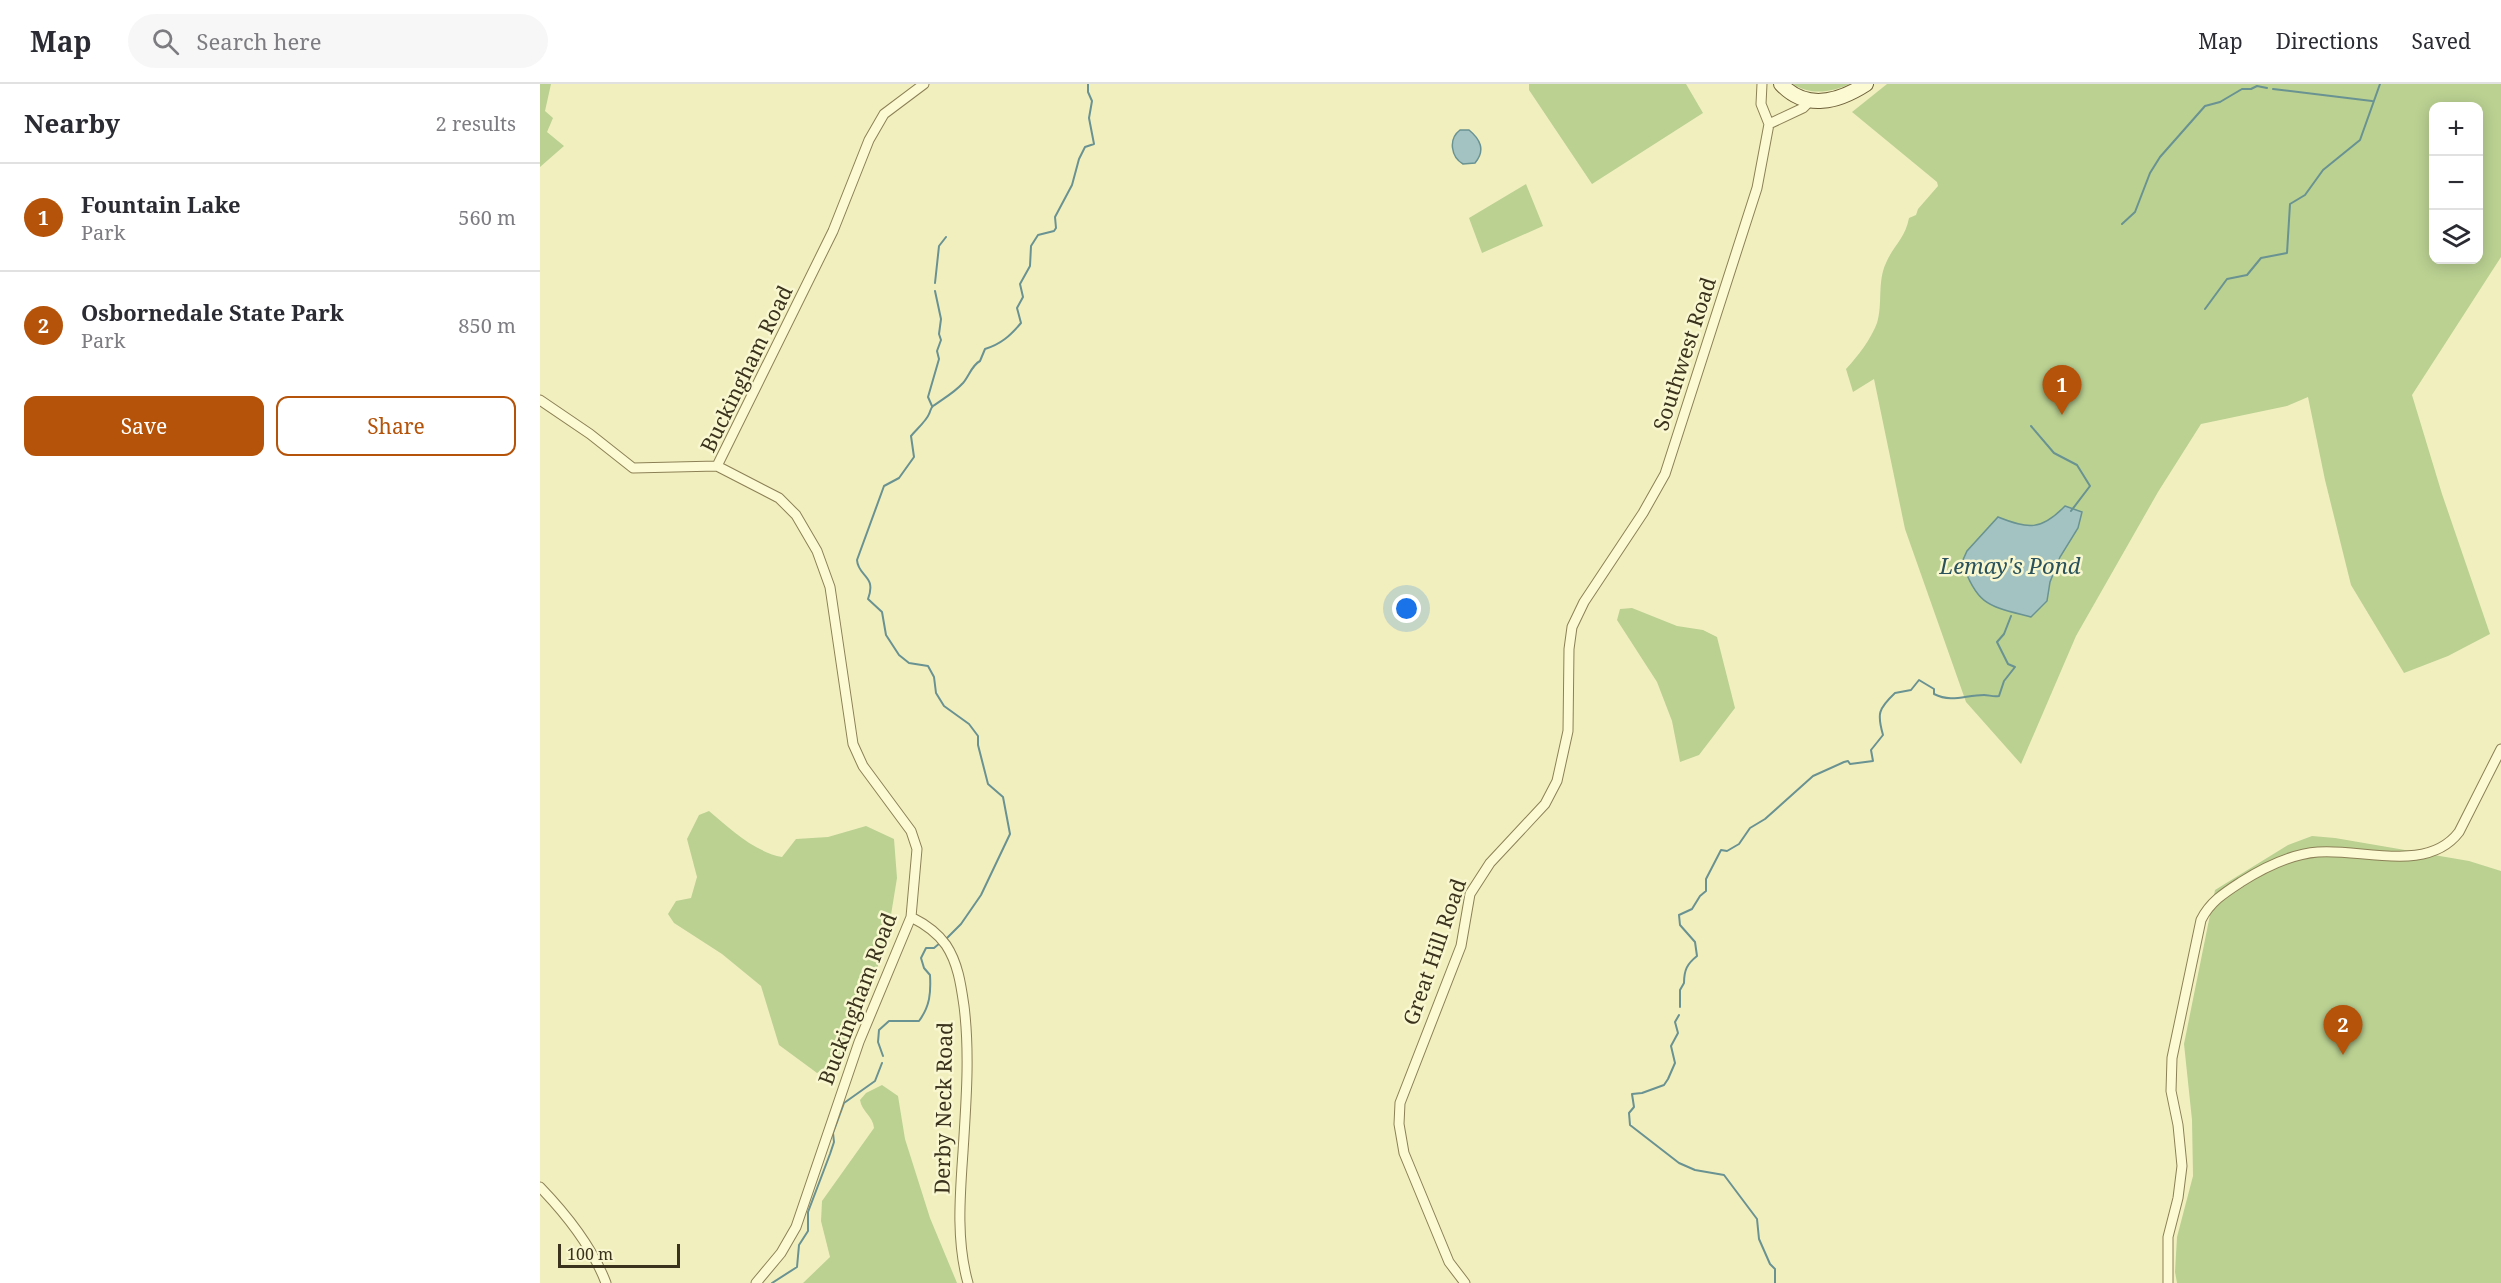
<!DOCTYPE html>
<meta charset="utf-8">
<style>
:root{--surface:#fff;--page:#f7f7f7;--text:#2b2b33;--muted:#7c7c81;--line:#e1e1e2;--accent:#b45309}
body{margin:0;font-family:"Noto Serif",serif;background:var(--page);color:var(--text)}
.controls{position:absolute;right:18px;top:18px;display:grid;overflow:hidden;border-radius:12px;box-shadow:0 3px 15px #0003}
.controls button{width:54px;height:54px;display:grid;place-items:center;padding:0;border:0;border-bottom:2px solid var(--line);background:var(--surface);color:var(--text);font:30px sans-serif}
.scale{position:absolute;left:18px;bottom:15px;width:122px;box-sizing:border-box;padding-left:6px;border:3px solid #3a321c;border-top:0;font-size:16px;line-height:21px;white-space:nowrap;color:#3a321c;-webkit-text-stroke:4px #f8f7d0;paint-order:stroke}
.you{position:absolute;left:867px;top:525px;width:21px;height:21px;margin:-15px;border:4px solid #fff;border-radius:50%;background:#1a73e8;box-shadow:0 0 0 9px #1a73e833}
.badge{display:grid;place-items:center;width:39px;height:39px;border-radius:50%;background:var(--accent);color:#fff;font-size:20px;font-weight:700}
.pin{position:absolute;translate:-50% -50px;filter:drop-shadow(0 2px 3px #0008)}
.pin::after{content:'';position:absolute;top:32px;width:21px;height:18px;background:inherit;clip-path:polygon(0 0,100% 0,50% 100%)}
.list{margin:0;padding:0;list-style:none}
h2{display:flex;justify-content:space-between;align-items:center;height:78px;margin:0;padding:0 24px;font-size:26px}
h2 small{font-size:20px;font-weight:400;color:var(--muted)}
.list li{display:grid;grid-template-columns:39px 1fr auto;gap:18px;align-items:center;box-sizing:border-box;height:108px;padding:0 24px;border-top:2px solid var(--line)}
.list b{display:block;font-size:22px;white-space:nowrap}
.list p{margin:0;font-size:20px;white-space:nowrap;color:var(--muted)}
.list em{font-size:20px;font-style:normal;color:var(--muted)}
.actions{display:flex;gap:12px;padding:18px 24px}
.actions a{flex:1;padding:14px 0;border:2px solid var(--accent);border-radius:12px;text-align:center;font-size:21px;color:var(--accent)}
.actions .main{background:var(--accent);color:#fff}
.icon{flex:none;width:33px;height:33px;fill:none;stroke:currentColor;stroke-width:2;stroke-linecap:round;stroke-linejoin:round}
.map{position:relative;flex:none;width:1961px;height:1199px;overflow:hidden}
header{display:flex;align-items:center;gap:36px;box-sizing:border-box;height:84px;padding:0 30px;background:var(--surface);border-bottom:2px solid var(--line)}
header strong{font-size:28px}
nav{display:flex;gap:33px;margin-inline-start:auto;font-size:21px}
.search{width:420px;height:54px;background:var(--page);display:flex;align-items:center;gap:15px;box-sizing:border-box;padding:0 21px;border-radius:33px;color:var(--muted);font-size:22px}
main{display:flex}
aside{flex:1;background:var(--surface)}
.map>svg:first-child{display:block}
.green{fill:#bad192;fill-rule:evenodd}
.water{fill:#a3c3c2;stroke:#699292;stroke-width:1.5}
.lines{fill:none;stroke-linecap:round;stroke-linejoin:round}
.stream{stroke:#699292;stroke-width:2}
.street-casing{stroke:#8c8056;stroke-width:11}
.secondary-casing{stroke:#6e6139;stroke-width:16}
.street{stroke:#fcfad3;stroke-width:9}
.secondary{stroke:#fcfad3;stroke-width:14}
.labels{text-anchor:middle;stroke-width:5;stroke-linejoin:round;paint-order:stroke}
.street-label{font-size:21px;fill:#3a321c;stroke:#f8f7d0}
.water-label{font-size:22px;font-style:italic;fill:#29525c;stroke:#f8f7d0}
</style>
<header>
<strong>Map</strong>
<div class="search"><svg class="icon" aria-label="search" viewBox="0 0 24 24"><circle cx="10" cy="10" r="6"/><path d="M15 15l6 6"/></svg>Search here</div>
<nav><a>Map</a><a>Directions</a><a>Saved</a></nav>
</header>
<main>
<aside>
<h2>Nearby<small>2 results</small></h2>
<ul class="list">
<li><span class="badge">1</span><div><b>Fountain Lake</b><p>Park</p></div><em>560 m</em></li>
<li><span class="badge">2</span><div><b>Osbornedale State Park</b><p>Park</p></div><em>850 m</em></li>
</ul>
<div class="actions"><a class="main">Save</a><a>Share</a></div>
</aside>
<div class="map">
<svg width="1961" height="1199" viewBox="0 0 1961 1199">
<rect width="100%" height="100%" fill="#f2efbf"/>
<!-- green -->
<path class="green" d="M0,0h11l-6,27 8,7 -6,14 17,14 -24,21z
M989,0h157l17,29 -111,71 -63,-94z
M1253,0h57c-18,8 -39,12 -57,0z
M1347,0h614v173l-89,138 30,99 48,140 -42,22 -44,17 -53,-88 -26,-105 -17,-83 -21,9 -86,18 -43,68 -82,144 -55,128 -55,-62 -61,-173 -31,-150 -21,13 -7,-23c12,-13 25,-30 31,-46 6,-19 0,-41 9,-60 7,-17 19,-24 23,-45l7,-3 2,-6 20,-23 -1,-4 -85,-70zM1894,22h44v154h-44z
M986,100l17,42 -61,27 -13,-35z
M1092,524l45,18 26,4 14,7 18,71 -36,47 -19,7 -8,-41 -15,-39 -40,-62 3,-11z
M169,727c21,18 46,41 73,46l14,-18 32,-2 38,-11 28,13 3,39 -7,43 -16,59 -17,38 -14,40 -26,15 -38,-28 -18,-59 -39,-32 -48,-31 -6,-9 8,-13 15,-3 6,-21 -10,-38 12,-24z
M1772,752l23,2 134,23 32,10v412h-324l-2,-11 2,-35 16,-61 -1,-56 -8,-76 31,-154 73,-45z
M342,1001l16,11 7,43 25,79 27,65h-154l27,-26 -9,-36 1,-20 52,-73c-1,-12 -12,-16 -14,-28l6,-7z"/>
<!-- water -->
<path class="water" d="M920,46h9c11,9 17,20 6,33l-12,1c-12,-7 -15,-25 -3,-34z
M1525,422l17,6 -4,16 -18,29 -10,25 -3,19 -16,16c-42,-11 -54,-11 -69,-55l5,-11 31,-34c30,12 43,14 67,-11z"/>
<g class="lines">
<!-- stream -->
<path class="stream" d="M1733,5l99,12
M1582,140l13,-12 15,-39 10,-16 45,-51 15,-4 22,-13h9l6,-3 10,2
M395,199l4,-37 7,-9
M1665,225l22,-30 20,-4 14,-17 26,-5 3,-49 15,-9 18,-25 37,-30 20,-56
M392,322l-4,-9 11,-38 -2,-8 4,-11 -2,-6 2,-15 -6,-28
M1491,342l23,27 23,12 13,21 -19,25
M407,854l14,-14 20,-29 29,-61 -7,-37 -15,-13 -10,-39v-9l-9,-12 -25,-18 -8,-13 -2,-16 -6,-11 -19,-3 -10,-8 -13,-20 -4,-23 -14,-13c9,-24 -10,-22 -11,-39l27,-74 15,-8 15,-21 -3,-21c5,-6 16,-16 18,-22 2,-4 1,-5 4,-8 11,-8 21,-13 30,-23 6,-7 9,-18 17,-22l5,-12c16,-5 25,-13 36,-26l-4,-15 6,-11 -3,-13 10,-18 1,-20 7,-11 16,-4 2,-3 -1,-11 17,-32 7,-26 6,-12 9,-3 -5,-26 3,-17 -4,-9v-8
M1140,923v-17l4,-7c0,-13 3,-19 13,-27l-2,-14 -15,-17 -1,-10 13,-6 8,-13 6,-5v-12l15,-29 6,1 12,-7 11,-16 15,-9 48,-43 31,-14 4,-1 2,3 23,-3 -2,-11 12,-15c-6,-21 -5,-26 12,-42l16,-3 8,-10 15,9v5c18,9 31,1 50,1 5,0 9,2 15,1l5,-15 11,-14 -7,-3 -11,-22 7,-8 7,-18
M1139,931l-4,7 3,11 -7,13 4,17 -7,16 -4,6 -22,8 -10,1 2,13 -5,6 1,12 49,38 16,7 29,5 33,44 2,20 11,25 5,5v14
M343,972l-5,-14 1,-12 10,-9h30c11,-15 12,-28 11,-46l-6,-7 -3,-10 5,-10h8l6,-5
M232,1199l25,-16 2,-22 9,-14v-19l22,-58 4,-12 -1,-9 11,-30 31,-22 7,-18"/>
<defs>
<path id="street" d="M1229,40l34,-16 7,-7
M0,316l50,34 43,34 84,-2 62,32 17,17 21,36 13,36 23,157 10,22 48,65 6,18 -6,68 -52,125 -63,185 -15,26 -25,30
M177,382l116,-235 36,-91 15,-26 40,-30
M371,833c14,7 26,15 35,28 12,18 15,40 18,61 6,48 2,97 -1,146 -3,43 -7,89 5,131
M0,1103c27,28 52,59 66,96
M925,1199l-16,-21 -45,-109 -5,-29 1,-21 61,-157 9,-52 20,-31 55,-59 12,-23 11,-50 1,-82 3,-22 12,-25 59,-89 22,-39 92,-286 12,-64 -8,-20 1,-20
M1628,1199v-46l10,-39 4,-32 -4,-41 -7,-34 1,-33 29,-138c9,-18 23,-27 40,-38 22,-14 49,-28 77,-30 43,-4 109,22 141,-20l42,-83"/>
<path id="secondary" d="M1241,0c25,27 57,18 85,0"/>
</defs>
<!-- street casing -->
<use href="#street" class="street-casing"/>
<!-- secondary casing -->
<use href="#secondary" class="secondary-casing"/>
<!-- street -->
<use href="#street" class="street"/>
<!-- secondary -->
<use href="#secondary" class="secondary"/>
</g>
<g class="labels">
<!-- street labels -->
<g class="street-label">
<text transform="translate(1145 270) rotate(-72)" y="7">Southwest Road</text>
<text transform="translate(207 285) rotate(-64)" y="7">Buckingham Road</text>
<text transform="translate(895 868) rotate(-71)" y="7">Great Hill Road</text>
<text transform="translate(318 915) rotate(-69)" y="7">Buckingham Road</text>
<text transform="translate(404 1024) rotate(-89)" y="7">Derby Neck Road</text>
</g>
<!-- water labels -->
<g class="water-label">
<text x="1470" y="490">Lemay's Pond</text>
</g>
</g>
</svg>
<div class="controls">
<button>+</button>
<button>−</button>
<button><svg class="icon" aria-label="layers" viewBox="0 0 24 24"><path d="M12 4l9 5-9 5-9-5zM3 14l9 5 9-5"/></svg></button>
</div>
<div class="scale">100 m</div>
<div class="you"></div>
<div class="pin badge" style="left:1522px;top:331px">1</div>
<div class="pin badge" style="left:1803px;top:971px">2</div>
</div>
</main>
